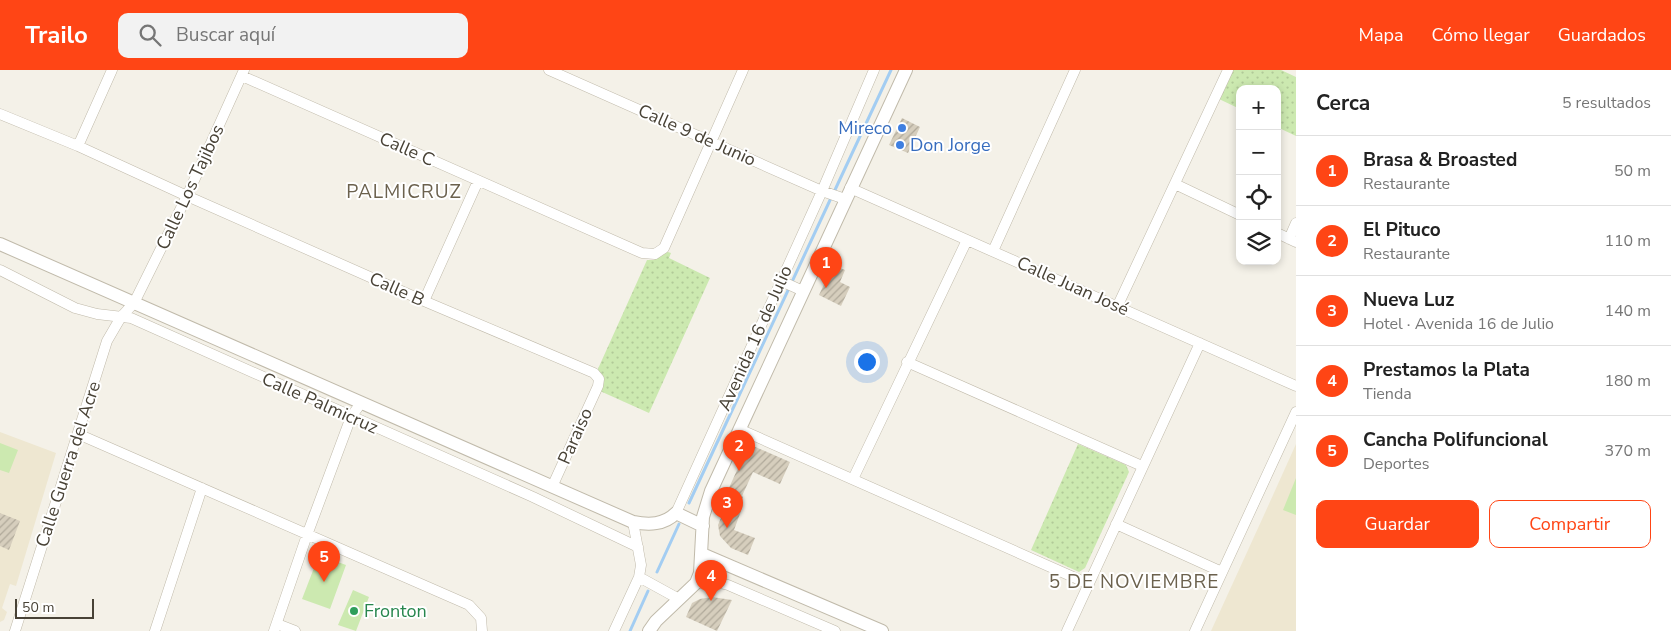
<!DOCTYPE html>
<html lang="es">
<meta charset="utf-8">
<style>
:root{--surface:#fff;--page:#f2f2f2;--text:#222;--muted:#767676;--line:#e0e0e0;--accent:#ff4515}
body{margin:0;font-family:"Nunito Sans",sans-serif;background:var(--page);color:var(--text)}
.controls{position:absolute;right:15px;top:15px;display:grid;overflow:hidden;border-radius:10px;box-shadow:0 2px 8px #0003}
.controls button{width:45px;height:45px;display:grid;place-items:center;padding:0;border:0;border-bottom:1px solid var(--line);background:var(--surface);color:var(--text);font:25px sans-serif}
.scale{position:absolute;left:15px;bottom:12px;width:79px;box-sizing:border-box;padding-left:5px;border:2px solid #484236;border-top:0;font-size:14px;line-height:18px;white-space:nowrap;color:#484236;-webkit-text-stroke:4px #fff;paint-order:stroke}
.you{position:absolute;left:866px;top:291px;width:18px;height:18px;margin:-12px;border:4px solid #fff;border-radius:50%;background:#1a73e8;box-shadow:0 0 0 8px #1a73e833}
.badge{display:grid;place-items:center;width:32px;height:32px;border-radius:50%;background:var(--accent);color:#fff;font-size:16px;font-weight:700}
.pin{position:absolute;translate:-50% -41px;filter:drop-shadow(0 1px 2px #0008)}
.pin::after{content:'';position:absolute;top:26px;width:18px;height:15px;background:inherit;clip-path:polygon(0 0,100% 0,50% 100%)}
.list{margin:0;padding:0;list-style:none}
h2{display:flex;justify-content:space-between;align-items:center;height:65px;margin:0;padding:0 20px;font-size:21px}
h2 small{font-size:16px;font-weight:400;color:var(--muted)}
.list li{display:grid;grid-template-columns:32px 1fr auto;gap:15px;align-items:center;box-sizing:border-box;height:70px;padding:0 20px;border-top:1px solid var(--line)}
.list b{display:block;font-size:19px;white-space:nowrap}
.list p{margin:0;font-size:16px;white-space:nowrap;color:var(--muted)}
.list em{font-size:16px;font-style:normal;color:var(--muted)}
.actions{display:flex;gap:10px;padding:15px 20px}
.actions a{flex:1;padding:11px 0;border:1px solid var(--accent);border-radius:10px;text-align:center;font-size:18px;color:var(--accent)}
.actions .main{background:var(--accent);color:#fff}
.icon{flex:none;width:28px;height:28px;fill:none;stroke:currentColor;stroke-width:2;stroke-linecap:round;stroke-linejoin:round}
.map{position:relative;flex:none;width:1296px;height:561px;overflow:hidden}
header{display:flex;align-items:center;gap:30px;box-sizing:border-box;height:70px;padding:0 25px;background:var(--accent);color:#fff}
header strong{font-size:24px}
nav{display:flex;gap:28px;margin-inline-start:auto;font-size:18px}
.search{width:350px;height:45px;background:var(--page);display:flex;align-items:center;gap:12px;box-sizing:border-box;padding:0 18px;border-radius:10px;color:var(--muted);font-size:19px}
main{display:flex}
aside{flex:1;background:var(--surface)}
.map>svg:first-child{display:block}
.education{fill:#eee7d1}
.grass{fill:#cce9b0}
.park{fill:url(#park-dots)}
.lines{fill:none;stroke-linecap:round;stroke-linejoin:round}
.stream{stroke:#a3cdf2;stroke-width:3}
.building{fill:url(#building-hatch)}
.minor-casing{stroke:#c0baaa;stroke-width:11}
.tertiary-casing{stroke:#c0baaa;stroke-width:14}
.minor{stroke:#fff;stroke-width:10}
.tertiary{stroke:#fff;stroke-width:12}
.shop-dot{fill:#3f7fe0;stroke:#fff;stroke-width:2}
.leisure-dot{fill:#2e9e5b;stroke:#fff;stroke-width:2}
.labels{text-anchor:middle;stroke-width:4;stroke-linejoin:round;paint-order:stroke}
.shop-label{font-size:18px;fill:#366cbe;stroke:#fff;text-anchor:end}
.street-label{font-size:18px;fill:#484236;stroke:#fff}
.leisure-label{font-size:18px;fill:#27864d;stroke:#fff;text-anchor:start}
.neighbourhood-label{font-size:19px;letter-spacing:1px;fill:#6b614d;stroke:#fff}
</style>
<header>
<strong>Trailo</strong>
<div class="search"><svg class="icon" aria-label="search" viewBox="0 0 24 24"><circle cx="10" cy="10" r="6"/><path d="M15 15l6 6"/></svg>Buscar aquí</div>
<nav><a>Mapa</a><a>Cómo llegar</a><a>Guardados</a></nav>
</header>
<main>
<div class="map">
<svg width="1296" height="561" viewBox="0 0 1296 561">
<defs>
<pattern id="park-dots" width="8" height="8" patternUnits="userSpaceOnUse" patternTransform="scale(1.25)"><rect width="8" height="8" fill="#cce9b0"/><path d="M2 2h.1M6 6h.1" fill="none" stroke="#b1c998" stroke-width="1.8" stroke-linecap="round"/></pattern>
<pattern id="building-hatch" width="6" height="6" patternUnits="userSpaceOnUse" patternTransform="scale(1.25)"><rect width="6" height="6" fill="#d6cebd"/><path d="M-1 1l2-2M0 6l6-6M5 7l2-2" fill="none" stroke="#b0a99a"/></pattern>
</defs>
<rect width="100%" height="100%" fill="#f4f1e8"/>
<!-- education -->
<path class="education" d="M0,362l56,21 -40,133 -6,-2 -8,24 5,4 -3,8 -4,2z
M1296,374v187h-85l53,-116z"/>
<!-- grass -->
<path class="grass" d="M0,373l18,7 -9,23 -9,-3z
M1296,408v37l-13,-5z
M319,485l27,10 -16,44 -28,-10z
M353,520l16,7 -13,34 -18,-6z"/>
<!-- park -->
<path class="park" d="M1233,0h48l15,7v59l-19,-9v-38h-37v20l-21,-10z
M665,181l6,2 -2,5 41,20 -61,135 -49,-22 -3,-20 50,-111h7z
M1078,374l48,21 3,7 -44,96 -6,4 -48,-22z"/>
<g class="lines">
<!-- stream -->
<path class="stream" d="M834,122l57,-122
M689,433l142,-305
M657,502l22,-48
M630,561l18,-40"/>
</g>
<!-- building -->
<path class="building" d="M902,48l18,9 -12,26 -19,-8z
M833,195l12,5 -5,12 10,5 -9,19 -22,-11z
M751,375l39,17 -10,22 -27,-12 -11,24 1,1 -5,12 3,2 -7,19 21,8 -7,17 -17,-7 -11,-12 -2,-11 14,-33 -4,-2 20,-44z
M0,443l20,8 -11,29 -9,-4z
M712,527l20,3 -15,31 -31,-14 6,-14 8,-4z"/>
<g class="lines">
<defs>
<path id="minor" d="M549,0l273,121 23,8
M242,6l400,177 13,1 9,-6 79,-178
M0,44l78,32 109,50 237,105 170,72 5,6 -1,7 -46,101
M78,76l34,-76
M1175,114l65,31
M850,118l446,198
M1277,163l19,9
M1289,169l7,-16
M993,181l82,-181
M0,200l75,38 22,6 34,4 402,179 105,50
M781,211l22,10
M424,231l54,-120
M1118,235l110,-235
M907,292l235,104
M739,359l350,155
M78,364l391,171 12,13 1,13
M853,409l114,-239
M676,443l146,-322 52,-121
M1116,454l106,48
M639,507l40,22
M696,513l20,-1 12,3 107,46
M277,554l18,7
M15,561l92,-290 14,-24 13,-14 53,-107 57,-126
M155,561l47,-143
M274,561l33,-96 44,-118 10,-14
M614,561l25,-54 2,-12 -8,-43
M1067,561l133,-288
M1195,561l101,-219"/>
<path id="tertiary" d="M0,174l633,278c16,3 31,3 43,-9l27,13
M702,484l180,77
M649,561l7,-10 40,-38 4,-10 3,-56 8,-26 195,-421"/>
</defs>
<!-- minor casing -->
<use href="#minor" class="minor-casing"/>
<!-- tertiary casing -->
<use href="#tertiary" class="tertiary-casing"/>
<!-- minor -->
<use href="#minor" class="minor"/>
<!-- tertiary -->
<use href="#tertiary" class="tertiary"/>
</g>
<!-- markers -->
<g class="shop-dot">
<circle cx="902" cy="58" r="5"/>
<circle cx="900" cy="75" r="5"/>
</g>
<circle class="leisure-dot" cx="354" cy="541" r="5"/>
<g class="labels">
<!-- shop labels -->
<g class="shop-label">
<text x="892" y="64">Mireco</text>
<text x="910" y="81" text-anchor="start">Don Jorge</text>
</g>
<!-- street labels -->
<g class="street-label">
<text transform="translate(697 65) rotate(24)" y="6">Calle 9 de Junio</text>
<text transform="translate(407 79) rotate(24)" y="6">Calle C</text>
<text transform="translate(190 117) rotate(-65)" y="6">Calle Los Tajibos</text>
<text transform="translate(1073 216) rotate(24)" y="6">Calle Juan José</text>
<text transform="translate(397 219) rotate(24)" y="6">Calle B</text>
<text transform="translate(755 268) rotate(-66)" y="6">Avenida 16 de Julio</text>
<text transform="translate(320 333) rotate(24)" y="6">Calle Palmicruz</text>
<text transform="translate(575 366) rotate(-66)" y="6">Paraiso</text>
<text transform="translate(68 394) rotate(-72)" y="6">Calle Guerra del Acre</text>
</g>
<!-- leisure labels -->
<g class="leisure-label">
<text x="364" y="547">Fronton</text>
</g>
<!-- neighbourhood labels -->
<g class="neighbourhood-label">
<text x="404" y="128">PALMICRUZ</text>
<text x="1134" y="518">5 DE NOVIEMBRE</text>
</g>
</g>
</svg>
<div class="controls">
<button>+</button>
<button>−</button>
<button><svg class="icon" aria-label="locate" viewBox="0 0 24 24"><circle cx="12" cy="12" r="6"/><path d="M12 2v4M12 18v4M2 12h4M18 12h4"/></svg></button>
<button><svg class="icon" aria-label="layers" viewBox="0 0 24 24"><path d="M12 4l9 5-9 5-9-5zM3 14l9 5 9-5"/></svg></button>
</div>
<div class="scale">50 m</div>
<div class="you"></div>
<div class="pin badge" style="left:826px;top:218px">1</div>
<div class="pin badge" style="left:739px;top:401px">2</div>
<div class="pin badge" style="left:727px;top:458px">3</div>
<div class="pin badge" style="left:711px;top:531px">4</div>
<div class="pin badge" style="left:324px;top:512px">5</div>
</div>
<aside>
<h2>Cerca<small>5 resultados</small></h2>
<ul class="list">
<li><span class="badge">1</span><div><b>Brasa &amp; Broasted</b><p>Restaurante</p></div><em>50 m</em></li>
<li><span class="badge">2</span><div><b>El Pituco</b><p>Restaurante</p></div><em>110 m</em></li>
<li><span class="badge">3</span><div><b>Nueva Luz</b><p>Hotel · Avenida 16 de Julio</p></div><em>140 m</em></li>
<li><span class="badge">4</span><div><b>Prestamos la Plata</b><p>Tienda</p></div><em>180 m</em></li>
<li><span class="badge">5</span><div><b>Cancha Polifuncional</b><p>Deportes</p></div><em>370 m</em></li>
</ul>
<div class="actions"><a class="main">Guardar</a><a>Compartir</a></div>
</aside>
</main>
